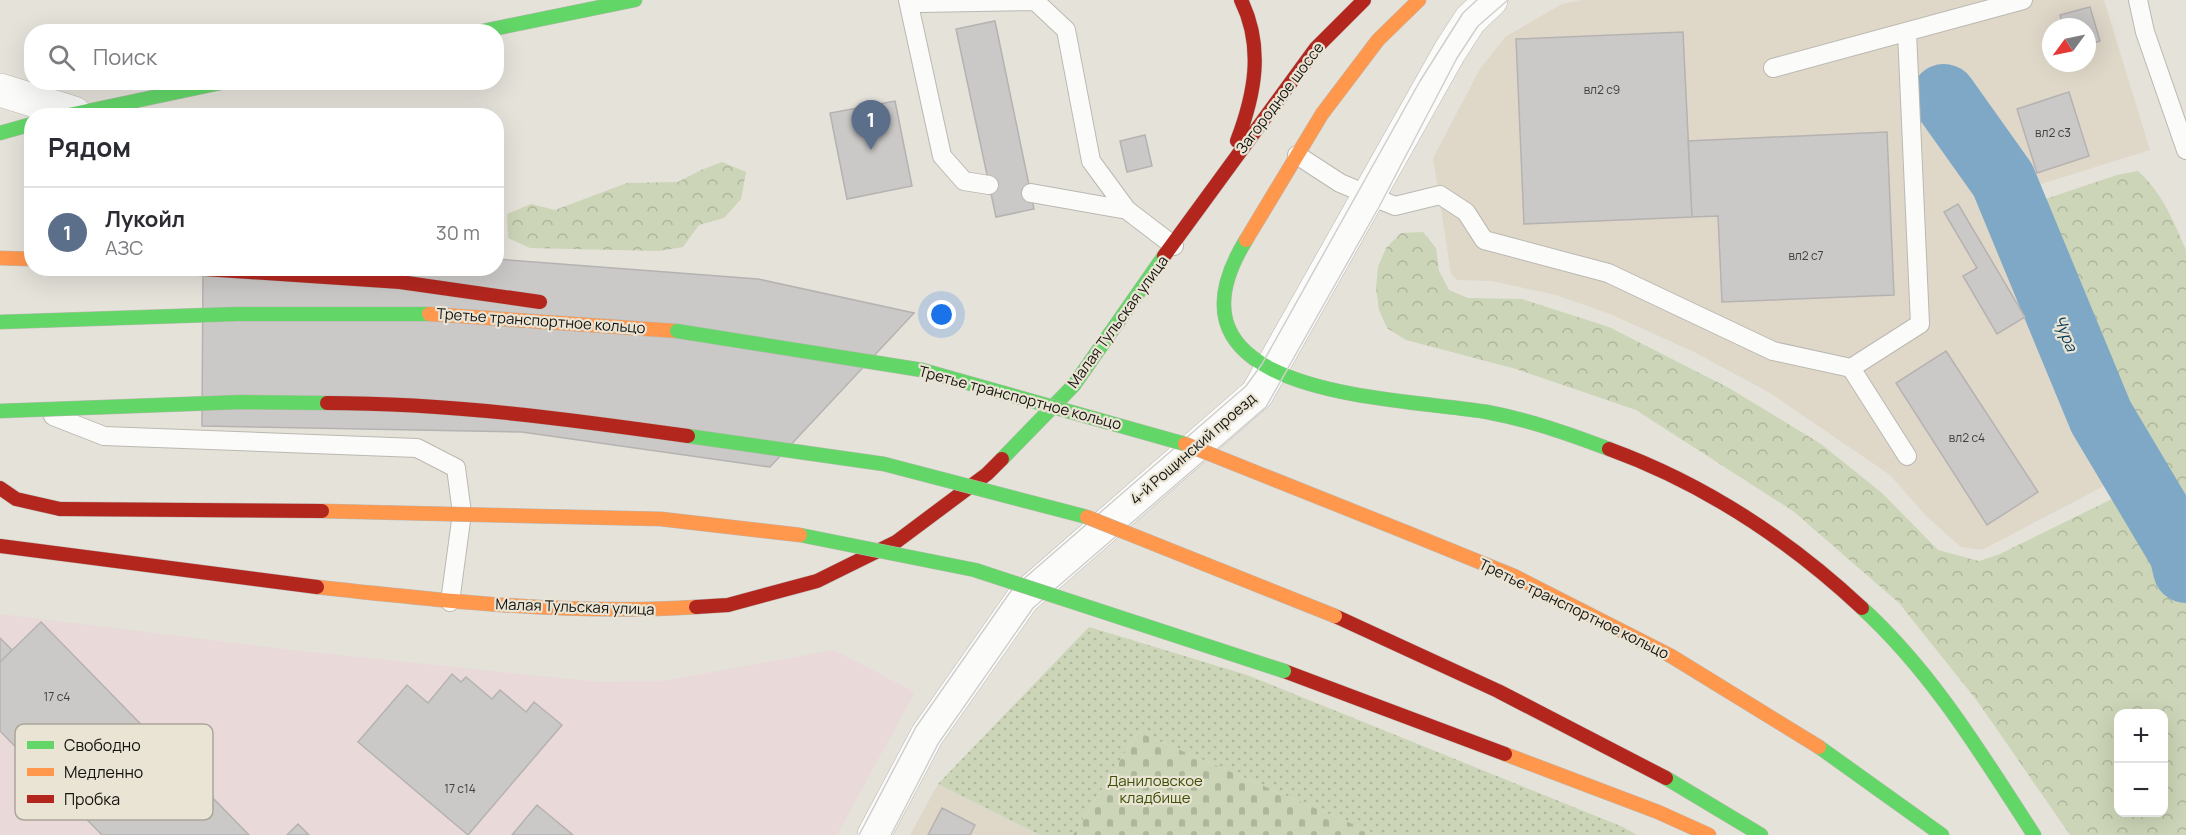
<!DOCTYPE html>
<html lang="ru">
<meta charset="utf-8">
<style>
:root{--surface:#fff;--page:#f2f2f3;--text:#2b2b33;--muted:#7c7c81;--line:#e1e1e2;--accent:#b45309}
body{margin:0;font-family:Manrope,sans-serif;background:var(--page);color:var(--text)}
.controls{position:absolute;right:18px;bottom:18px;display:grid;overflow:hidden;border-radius:12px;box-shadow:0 6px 24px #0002}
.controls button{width:54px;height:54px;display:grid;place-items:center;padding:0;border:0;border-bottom:2px solid var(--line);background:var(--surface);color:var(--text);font:30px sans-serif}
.compass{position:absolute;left:2042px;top:18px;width:54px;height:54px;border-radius:50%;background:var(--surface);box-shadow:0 6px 24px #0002;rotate:237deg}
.you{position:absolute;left:942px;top:315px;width:21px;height:21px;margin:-15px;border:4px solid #fff;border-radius:50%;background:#1a73e8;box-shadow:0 0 0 9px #1a73e833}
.badge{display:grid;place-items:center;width:39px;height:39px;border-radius:50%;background:var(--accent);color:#fff;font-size:20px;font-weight:700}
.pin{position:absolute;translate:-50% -50px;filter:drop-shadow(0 2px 3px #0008)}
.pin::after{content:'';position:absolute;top:32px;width:21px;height:18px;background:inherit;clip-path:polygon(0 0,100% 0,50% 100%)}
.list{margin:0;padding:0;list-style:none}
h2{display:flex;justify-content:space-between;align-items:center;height:78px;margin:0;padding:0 24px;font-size:26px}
h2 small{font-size:20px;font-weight:400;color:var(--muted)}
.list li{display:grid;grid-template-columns:39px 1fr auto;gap:18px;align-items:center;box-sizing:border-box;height:90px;padding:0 24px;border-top:2px solid var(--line)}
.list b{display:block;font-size:22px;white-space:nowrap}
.list p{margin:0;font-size:20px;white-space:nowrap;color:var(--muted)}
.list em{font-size:20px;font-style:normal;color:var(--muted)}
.icon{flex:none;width:33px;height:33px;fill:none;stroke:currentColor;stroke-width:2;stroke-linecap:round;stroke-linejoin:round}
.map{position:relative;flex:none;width:2186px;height:835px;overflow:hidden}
.search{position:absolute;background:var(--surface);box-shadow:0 6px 24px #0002;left:24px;top:24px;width:480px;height:66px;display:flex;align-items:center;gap:15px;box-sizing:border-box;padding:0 21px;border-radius:24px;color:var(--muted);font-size:22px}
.panel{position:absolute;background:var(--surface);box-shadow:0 6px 24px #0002;left:24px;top:108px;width:480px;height:168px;border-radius:24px}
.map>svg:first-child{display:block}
.commercial{fill:#e9dad9}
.built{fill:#dfd8c9;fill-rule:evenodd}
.grass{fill:url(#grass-dots)}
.forest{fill:url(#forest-crowns);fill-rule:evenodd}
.cemetery{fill:url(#cemetery-stones)}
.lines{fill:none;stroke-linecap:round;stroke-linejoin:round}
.river{stroke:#7ea8c5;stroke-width:66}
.building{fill:#cbc9c7;stroke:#b5b2b1;stroke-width:1.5}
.lane-casing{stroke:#bbb8b2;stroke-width:20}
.street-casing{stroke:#bbb8b2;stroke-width:34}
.fast-casing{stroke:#bbb8b2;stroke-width:15}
.slow-casing{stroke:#bbb8b2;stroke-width:15}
.jam-casing{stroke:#bbb8b2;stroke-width:15}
.lane{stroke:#fbfbf9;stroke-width:18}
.street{stroke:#fbfbf9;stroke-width:33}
.fast{stroke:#63d668;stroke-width:14}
.slow{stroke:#ff974d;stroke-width:14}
.jam{stroke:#b3261e;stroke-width:14}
.tram{stroke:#d1cfcd;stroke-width:1.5}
.fast-bridge-casing{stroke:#bbb8b2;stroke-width:15;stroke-linecap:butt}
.slow-bridge-casing{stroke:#bbb8b2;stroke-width:15;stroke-linecap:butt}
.jam-bridge-casing{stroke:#bbb8b2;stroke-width:15;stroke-linecap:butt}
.fast-bridge{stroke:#63d668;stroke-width:14}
.slow-bridge{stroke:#ff974d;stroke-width:14}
.jam-bridge{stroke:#b3261e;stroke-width:14}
.labels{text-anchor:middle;stroke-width:4.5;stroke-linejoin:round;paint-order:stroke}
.number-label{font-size:12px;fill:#42403c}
.street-label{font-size:15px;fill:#15130e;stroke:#eae4d5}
.park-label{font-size:15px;fill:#3c5105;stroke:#eae4d5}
.water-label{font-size:16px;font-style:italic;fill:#0a3c5b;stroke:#eae4d5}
.key{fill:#eae4d5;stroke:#aaa599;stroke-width:1.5}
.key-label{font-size:16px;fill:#15130e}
</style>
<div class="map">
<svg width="2186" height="835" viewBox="0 0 2186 835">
<defs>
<pattern id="grass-dots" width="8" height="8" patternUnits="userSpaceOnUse" patternTransform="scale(1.5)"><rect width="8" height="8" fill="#ccd5b7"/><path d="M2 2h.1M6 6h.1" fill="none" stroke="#aeb69c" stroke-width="1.8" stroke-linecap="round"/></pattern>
<pattern id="forest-crowns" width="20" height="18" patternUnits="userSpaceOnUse" patternTransform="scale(1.5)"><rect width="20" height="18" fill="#ccd5b7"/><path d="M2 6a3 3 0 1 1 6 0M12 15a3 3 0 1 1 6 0" fill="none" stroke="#aeb69c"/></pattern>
<pattern id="cemetery-stones" width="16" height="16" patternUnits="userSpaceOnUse" patternTransform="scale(1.5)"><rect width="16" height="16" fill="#ccd5b7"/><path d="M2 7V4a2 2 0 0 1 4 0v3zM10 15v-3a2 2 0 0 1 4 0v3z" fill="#aeb69c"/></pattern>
</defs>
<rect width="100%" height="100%" fill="#e5e2da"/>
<!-- commercial -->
<path class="commercial" d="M0,614l301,37 299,31 62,-1 172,-31 81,42 -78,143h-837z"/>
<!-- built -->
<path class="built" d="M1581,0h523l46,150 -163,51 121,283 -126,66 -21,-3 -34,-30 -37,-42 -120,-82 -76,-41 -84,-38 -54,-19 -65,-14 -34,-1 -6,-6 -18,-116 47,-89 25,-32 57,-33zM2051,27h36v36h-36z
M938,784l102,51h-130z"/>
<!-- grass -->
<path class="grass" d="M1089,627l158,48 376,152 14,8h-259l-240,-103 -65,103h-33l-102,-51z"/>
<!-- forest -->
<path class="forest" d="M722,162l24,10 -5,27 -17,19 -25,7 -16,22 -25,4 -128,-3 -22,-10 -1,-24 24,-10 24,6 72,-27 51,-1 23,-12z
M2138,171c25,23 35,49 48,79v585h-116l-92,-133 -79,-99 -106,-92 -157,-101 -120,-41 -110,-29 -19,-12 -8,-18 -3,-22 2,-21 8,-19 15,-15 22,-1 13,16 3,23 10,19 19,8 54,1 87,28 120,61 92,56 61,49 56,57 41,11 21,-7 112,-55 6,-8 -1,-21 -107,-243 9,-19 98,-33zM2118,714h46v98h-46z"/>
<!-- cemetery -->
<path class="cemetery" d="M1138,732l240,103h-305z"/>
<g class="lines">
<!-- river -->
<path class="river" d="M1944,97l59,83 98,237 81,136 4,17"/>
</g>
<!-- building -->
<path class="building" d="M2090,7l10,34 -13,4v-18h-24l-3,-12z
M995,21l39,188 -38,8 -40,-188z
M1683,32l9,185 -168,7 -8,-185z
M2069,92l20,64 -52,17 -20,-64z
M895,101l17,85 -65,13 -17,-86z
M1887,132l7,163 -172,7 -4,-86 -26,1 -4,-76z
M1145,135l7,31 -25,6 -7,-31z
M1958,204l67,113 -28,17 -34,-58 14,-8 -33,-56z
M496,259l262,20 156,34 -144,154 -248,-35 -320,-6 1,-158h293z
M1946,351l92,141 -51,33 -91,-142z
M41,622l208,213h-147l-102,-104v-69z
M0,638l12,12 -12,12z
M452,674l9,8 5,-5 26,22 8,-9 26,22 8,-10 28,23 -94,110 -110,-93 49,-57 21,18z
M537,805l36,30h-61z
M942,808l33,17 -5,10h-42z
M298,824l11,11h-22z"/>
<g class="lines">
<defs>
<path id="lane" d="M908,0l34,156 22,25 25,4
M918,0l2,3 115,-2 31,29 25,131 36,49
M2138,0l7,32 41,118
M1907,32l13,292 -69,44 56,88
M1773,68l250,-68
M1297,155l43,28 55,23 45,-11 26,17 18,28 124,33 165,78 78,17
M1031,193l96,17 47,36
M53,416l51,20 313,12 39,20 6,45 -12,89"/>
<path id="street" d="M0,90l74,23
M874,835l53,-100 96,-137 234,-204 193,-343 20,-31 21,-20"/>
<path id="fast" d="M478,32l157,-32
M64,116l161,-34
M0,133l32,-9
M1246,240c-97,158 151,157 241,172 43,8 82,22 122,37
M0,322l238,-8h191
M1002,459l72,-74 90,-129
M1862,608c71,65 120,147 172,227
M1819,747l123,88
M1666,778l95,57"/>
<path id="slow" d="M1246,240l76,-126 56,-74 41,-40
M0,258l32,1
M429,314l248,17
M1408,533l106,43 157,80 148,91
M317,587c126,14 253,28 379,20
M1505,754l153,58 51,23"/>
<path id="jam" d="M1237,141c18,-47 27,-94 4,-141
M1164,256l152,-208 48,-48
M189,268l211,14 140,20
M1609,449c96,35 179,90 253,159
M0,488l16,11 44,10
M0,546l317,41
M696,607l32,-2 89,-24 79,-39 91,-68 15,-15
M1335,616l163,75 168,87
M1284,671l221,83"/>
</defs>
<!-- lane casing -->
<use href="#lane" class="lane-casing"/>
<!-- street casing -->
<use href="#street" class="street-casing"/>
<!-- fast casing -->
<use href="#fast" class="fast-casing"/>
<!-- slow casing -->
<use href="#slow" class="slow-casing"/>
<!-- jam casing -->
<use href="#jam" class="jam-casing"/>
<!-- lane -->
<use href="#lane" class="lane"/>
<!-- street -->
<use href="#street" class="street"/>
<!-- fast -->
<use href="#fast" class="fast"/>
<!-- slow -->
<use href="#slow" class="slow"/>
<!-- jam -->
<use href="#jam" class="jam"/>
<!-- tram -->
<path class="tram" d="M859,835l57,-108 97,-139 233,-202 16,-22 158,-283 43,-68 14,-13
M891,835l47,-91 95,-136 233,-201 113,-200 78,-149 21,-32 30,-26"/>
<defs>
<path id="fast-bridge" d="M677,331l245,39 263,74
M0,411l241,-9 86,1
M688,436l196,28 203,53
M800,535l175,35 309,101"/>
<path id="slow-bridge" d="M1185,444l223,89
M322,511l339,8 139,16
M1087,517l248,99"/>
<path id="jam-bridge" d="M327,403c122,0 241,16 361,33
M60,509l262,2"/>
</defs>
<!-- fast-bridge casing -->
<use href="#fast-bridge" class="fast-bridge-casing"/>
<!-- slow-bridge casing -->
<use href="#slow-bridge" class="slow-bridge-casing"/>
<!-- jam-bridge casing -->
<use href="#jam-bridge" class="jam-bridge-casing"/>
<!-- fast-bridge -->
<use href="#fast-bridge" class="fast-bridge"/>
<!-- slow-bridge -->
<use href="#slow-bridge" class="slow-bridge"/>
<!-- jam-bridge -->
<use href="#jam-bridge" class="jam-bridge"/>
</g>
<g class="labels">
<!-- number labels -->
<g class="number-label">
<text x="1602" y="94">вл2 с9</text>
<text x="2053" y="137">вл2 с3</text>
<text x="1806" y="260">вл2 с7</text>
<text x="1967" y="442">вл2 с4</text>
<text x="57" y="701">17 c4</text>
<text x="460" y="793">17 с14</text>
</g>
<!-- street labels -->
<g class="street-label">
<text transform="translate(1280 98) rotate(-53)" y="5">Загородное шоссе</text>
<text transform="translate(541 321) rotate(4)" y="5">Третье транспортное кольцо</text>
<text transform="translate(1118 322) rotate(-54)" y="5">Малая Тульская улица</text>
<text transform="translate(1020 398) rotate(15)" y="5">Третье транспортное кольцо</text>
<text transform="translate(1193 449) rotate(-41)" y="5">4-й Рощинский проезд</text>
<text transform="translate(575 607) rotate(2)" y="5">Малая Тульская улица</text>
<text transform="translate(1574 609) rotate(26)" y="5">Третье транспортное кольцо</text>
</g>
<!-- park labels -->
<g class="park-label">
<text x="1155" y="786">Даниловское<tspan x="1155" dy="17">кладбище</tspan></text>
</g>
<!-- water labels -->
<g class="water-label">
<text transform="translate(2066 333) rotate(68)" y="6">Чура</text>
</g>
</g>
<!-- legend -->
<rect x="15" y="724" width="198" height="96" rx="9" class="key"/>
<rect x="27" y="741" width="27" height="8" fill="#63d668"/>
<rect x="27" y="768" width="27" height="8" fill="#ff974d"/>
<rect x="27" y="795" width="27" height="8" fill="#b3261e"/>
<g class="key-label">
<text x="64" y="751">Свободно</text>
<text x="64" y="778">Медленно</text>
<text x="64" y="805">Пробка</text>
</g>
</svg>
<div class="controls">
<button>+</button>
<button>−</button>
</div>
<svg class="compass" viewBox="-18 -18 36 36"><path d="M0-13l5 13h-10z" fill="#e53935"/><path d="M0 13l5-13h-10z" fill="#7c7c81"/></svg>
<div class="you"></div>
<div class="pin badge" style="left:871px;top:150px;background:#5c6f8a">1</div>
<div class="search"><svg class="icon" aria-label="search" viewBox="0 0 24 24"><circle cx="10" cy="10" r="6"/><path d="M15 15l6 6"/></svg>Поиск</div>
<section class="panel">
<h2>Рядом<small></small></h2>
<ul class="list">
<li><span class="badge" style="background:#5c6f8a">1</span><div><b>Лукойл</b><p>АЗС</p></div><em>30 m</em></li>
</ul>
</section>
</div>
